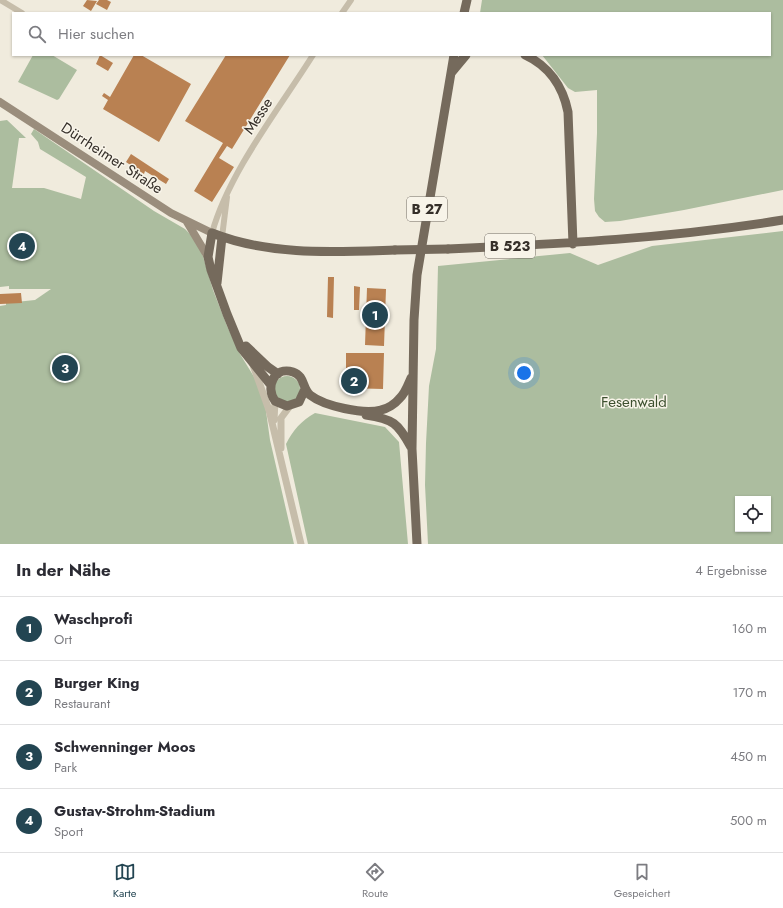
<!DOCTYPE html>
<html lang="de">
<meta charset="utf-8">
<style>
:root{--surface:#fff;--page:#f7f7f7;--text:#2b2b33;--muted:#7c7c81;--line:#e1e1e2;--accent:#234552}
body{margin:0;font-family:Jost,sans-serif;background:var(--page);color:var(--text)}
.controls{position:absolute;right:12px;bottom:12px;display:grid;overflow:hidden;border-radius:0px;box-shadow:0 1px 3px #0004}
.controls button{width:36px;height:36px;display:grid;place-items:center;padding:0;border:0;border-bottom:1px solid var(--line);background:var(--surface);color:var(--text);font:20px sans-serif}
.you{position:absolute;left:524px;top:373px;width:14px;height:14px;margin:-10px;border:3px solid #fff;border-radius:50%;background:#1a73e8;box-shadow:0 0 0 6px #1a73e833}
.badge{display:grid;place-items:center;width:26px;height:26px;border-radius:50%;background:var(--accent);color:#fff;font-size:13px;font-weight:700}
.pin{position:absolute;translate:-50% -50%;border:2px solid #fff;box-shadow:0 1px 4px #0006}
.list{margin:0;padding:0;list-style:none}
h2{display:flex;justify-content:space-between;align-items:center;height:52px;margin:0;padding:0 16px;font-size:17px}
h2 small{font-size:13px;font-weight:400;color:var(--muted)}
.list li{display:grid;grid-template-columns:26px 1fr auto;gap:12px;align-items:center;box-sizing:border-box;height:64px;padding:0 16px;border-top:1px solid var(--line)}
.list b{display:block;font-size:15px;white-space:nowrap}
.list p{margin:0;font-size:13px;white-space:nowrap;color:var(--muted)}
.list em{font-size:13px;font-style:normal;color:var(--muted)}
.icon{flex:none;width:22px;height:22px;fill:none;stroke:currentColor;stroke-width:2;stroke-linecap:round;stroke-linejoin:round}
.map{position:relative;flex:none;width:783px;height:544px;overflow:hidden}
.search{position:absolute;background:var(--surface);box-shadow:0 1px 3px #0004;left:12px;right:12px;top:12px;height:44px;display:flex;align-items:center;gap:10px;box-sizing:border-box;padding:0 14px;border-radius:0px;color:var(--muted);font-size:15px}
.sheet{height:308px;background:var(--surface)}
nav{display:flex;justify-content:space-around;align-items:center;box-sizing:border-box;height:56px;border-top:1px solid var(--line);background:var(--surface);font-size:11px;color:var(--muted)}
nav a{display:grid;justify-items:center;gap:2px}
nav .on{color:var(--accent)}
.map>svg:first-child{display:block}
.green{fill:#acbd9f;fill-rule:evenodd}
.building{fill:#b98152}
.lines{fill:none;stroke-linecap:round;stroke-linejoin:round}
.minor{stroke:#c6bdaa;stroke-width:6}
.tertiary{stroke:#c6bdaa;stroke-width:7}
.secondary{stroke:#9a8d7c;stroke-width:8}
.primary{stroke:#756a5c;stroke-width:9}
.primary-bridge{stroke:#756a5c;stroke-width:9}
.labels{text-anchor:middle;stroke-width:3;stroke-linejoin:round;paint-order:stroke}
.shield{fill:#f8f4e9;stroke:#706a63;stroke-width:1}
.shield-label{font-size:14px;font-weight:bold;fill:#352f29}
.street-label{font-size:15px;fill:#352f29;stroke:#f8f4e9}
.park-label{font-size:15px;fill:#3d502f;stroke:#f8f4e9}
</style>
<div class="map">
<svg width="783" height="544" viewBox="0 0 783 544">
<rect width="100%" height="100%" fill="#f0ebdd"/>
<!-- green -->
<path class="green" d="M482,0h301v190l-99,20 -64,11 -15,1 -6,-5 -4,-6 -1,-12 3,-66v-43l-22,2 -7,-4 -26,-33h228v-42h-290z
M33,55h19l25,15 -18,29 -2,1 -39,-18z
M7,120l19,18h-7l-7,50h32l37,11 5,-22 -46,-28 -2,-7 -7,-8 3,-5 120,82 31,18 14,14 14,47 14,36 13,28 16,26 9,24 5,36 24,104h-294v-238l6,-1v-2l29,-3 16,-11h-42v-3l-9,1v-166z
M783,231v313h-355l-3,-59 1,-42 3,-57 7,-37 2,-83 132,-13 28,12 54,-19zM738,499h30v30h-30z
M274 389a13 13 0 1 1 26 0a13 13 0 1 1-26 0Z
M315,413l70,14 14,15 9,102h-100l-22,-100c7,-14 15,-23 29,-31z"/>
<!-- building -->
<path class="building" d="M87,0l10,1 -6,10 -8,-5z
M99,0h8l4,2 -4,8 -11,-6z
M100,55l13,8 -5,8 -12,-7z
M134,55h7l50,29 -32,58 -56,-33 5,-9 -6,-4 2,-3 6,4z
M226,55h64l-58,94 -5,-3 -8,12 15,9 -22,35 -18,-11 29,-48 -38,-22z
M131,154l38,25 -3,5 -21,-13 -1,3 -18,-12z
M328,277h6l-1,41 -6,-1z
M354,286l6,1 -1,23h-5z
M367,288l19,1 -2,57 -19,-1z
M21,293l1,10 -22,1v-10z
M346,353h38l-1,36 -37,-1z"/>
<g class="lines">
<!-- minor -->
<path class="minor" d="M2,1l20,12
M342,13l9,-13
M212,233c17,-61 67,-124 101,-178
M222,237l5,-40"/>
<!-- tertiary -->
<path class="tertiary" d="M253,365l16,45 32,134
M274,420l1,-19
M281,448v-30l9,-12"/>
<!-- secondary -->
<path class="secondary" d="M0,102l171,111 41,20
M187,222l21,35"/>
<!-- primary -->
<path class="primary" d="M464,13l3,-13
M525,55c24,11 38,32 43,57l5,132
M451,73l15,-18
M448,249c112,-5 224,-11 335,-29
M217,283l5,-46
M246,346l22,21 10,7
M270,384l-29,-36 -14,-34 -16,-44 -3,-13 4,-24c58,23 122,19 183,17
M305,389l-6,13 -12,4 -12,-5c-10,-14 -1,-35 18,-29 12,4 9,16 17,23 14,11 54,20 71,15 6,-1 14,-6 18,-11 6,-5 9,-14 12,-21
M366,415c27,4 32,8 45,32
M417,544l-5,-95 2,-129 3,-45 37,-220"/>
<!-- primary-bridge -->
<path class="primary-bridge" d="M395,250l53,-1"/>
</g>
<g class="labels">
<!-- shield labels -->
<g class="shield">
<rect x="407" y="197" width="40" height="24" rx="3"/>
<rect x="485" y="234" width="50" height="24" rx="3"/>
</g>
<g class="shield-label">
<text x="427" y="214">B 27</text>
<text x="510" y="251">B 523</text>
</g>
<!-- street labels -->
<g class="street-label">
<text transform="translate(258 116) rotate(-57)" y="5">Messe</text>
<text transform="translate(112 158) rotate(33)" y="5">Dürrheimer Straße</text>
</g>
<!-- park labels -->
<g class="park-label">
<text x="634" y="407">Fesenwald</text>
</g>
</g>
</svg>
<div class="controls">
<button><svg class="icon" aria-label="locate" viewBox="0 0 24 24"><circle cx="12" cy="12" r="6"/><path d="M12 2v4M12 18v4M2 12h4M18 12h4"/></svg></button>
</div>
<div class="you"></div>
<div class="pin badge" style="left:375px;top:315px">1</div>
<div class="pin badge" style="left:354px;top:381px">2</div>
<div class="pin badge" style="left:65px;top:368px">3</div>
<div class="pin badge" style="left:22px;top:246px">4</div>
<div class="search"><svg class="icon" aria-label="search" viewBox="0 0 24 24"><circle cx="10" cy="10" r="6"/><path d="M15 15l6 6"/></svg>Hier suchen</div>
</div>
<section class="sheet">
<h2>In der Nähe<small>4 Ergebnisse</small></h2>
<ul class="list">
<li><span class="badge">1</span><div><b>Waschprofi</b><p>Ort</p></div><em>160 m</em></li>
<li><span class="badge">2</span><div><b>Burger King</b><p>Restaurant</p></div><em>170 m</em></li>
<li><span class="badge">3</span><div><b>Schwenninger Moos</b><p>Park</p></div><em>450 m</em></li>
<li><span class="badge">4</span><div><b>Gustav-Strohm-Stadium</b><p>Sport</p></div><em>500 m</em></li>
</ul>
</section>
<nav>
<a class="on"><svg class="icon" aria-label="map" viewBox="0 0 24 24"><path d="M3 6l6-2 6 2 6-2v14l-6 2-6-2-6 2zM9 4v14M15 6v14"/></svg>Karte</a>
<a><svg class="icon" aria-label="directions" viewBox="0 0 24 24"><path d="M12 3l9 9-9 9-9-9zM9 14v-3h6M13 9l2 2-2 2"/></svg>Route</a>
<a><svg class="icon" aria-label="saved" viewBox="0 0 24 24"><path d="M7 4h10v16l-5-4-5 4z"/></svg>Gespeichert</a>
</nav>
